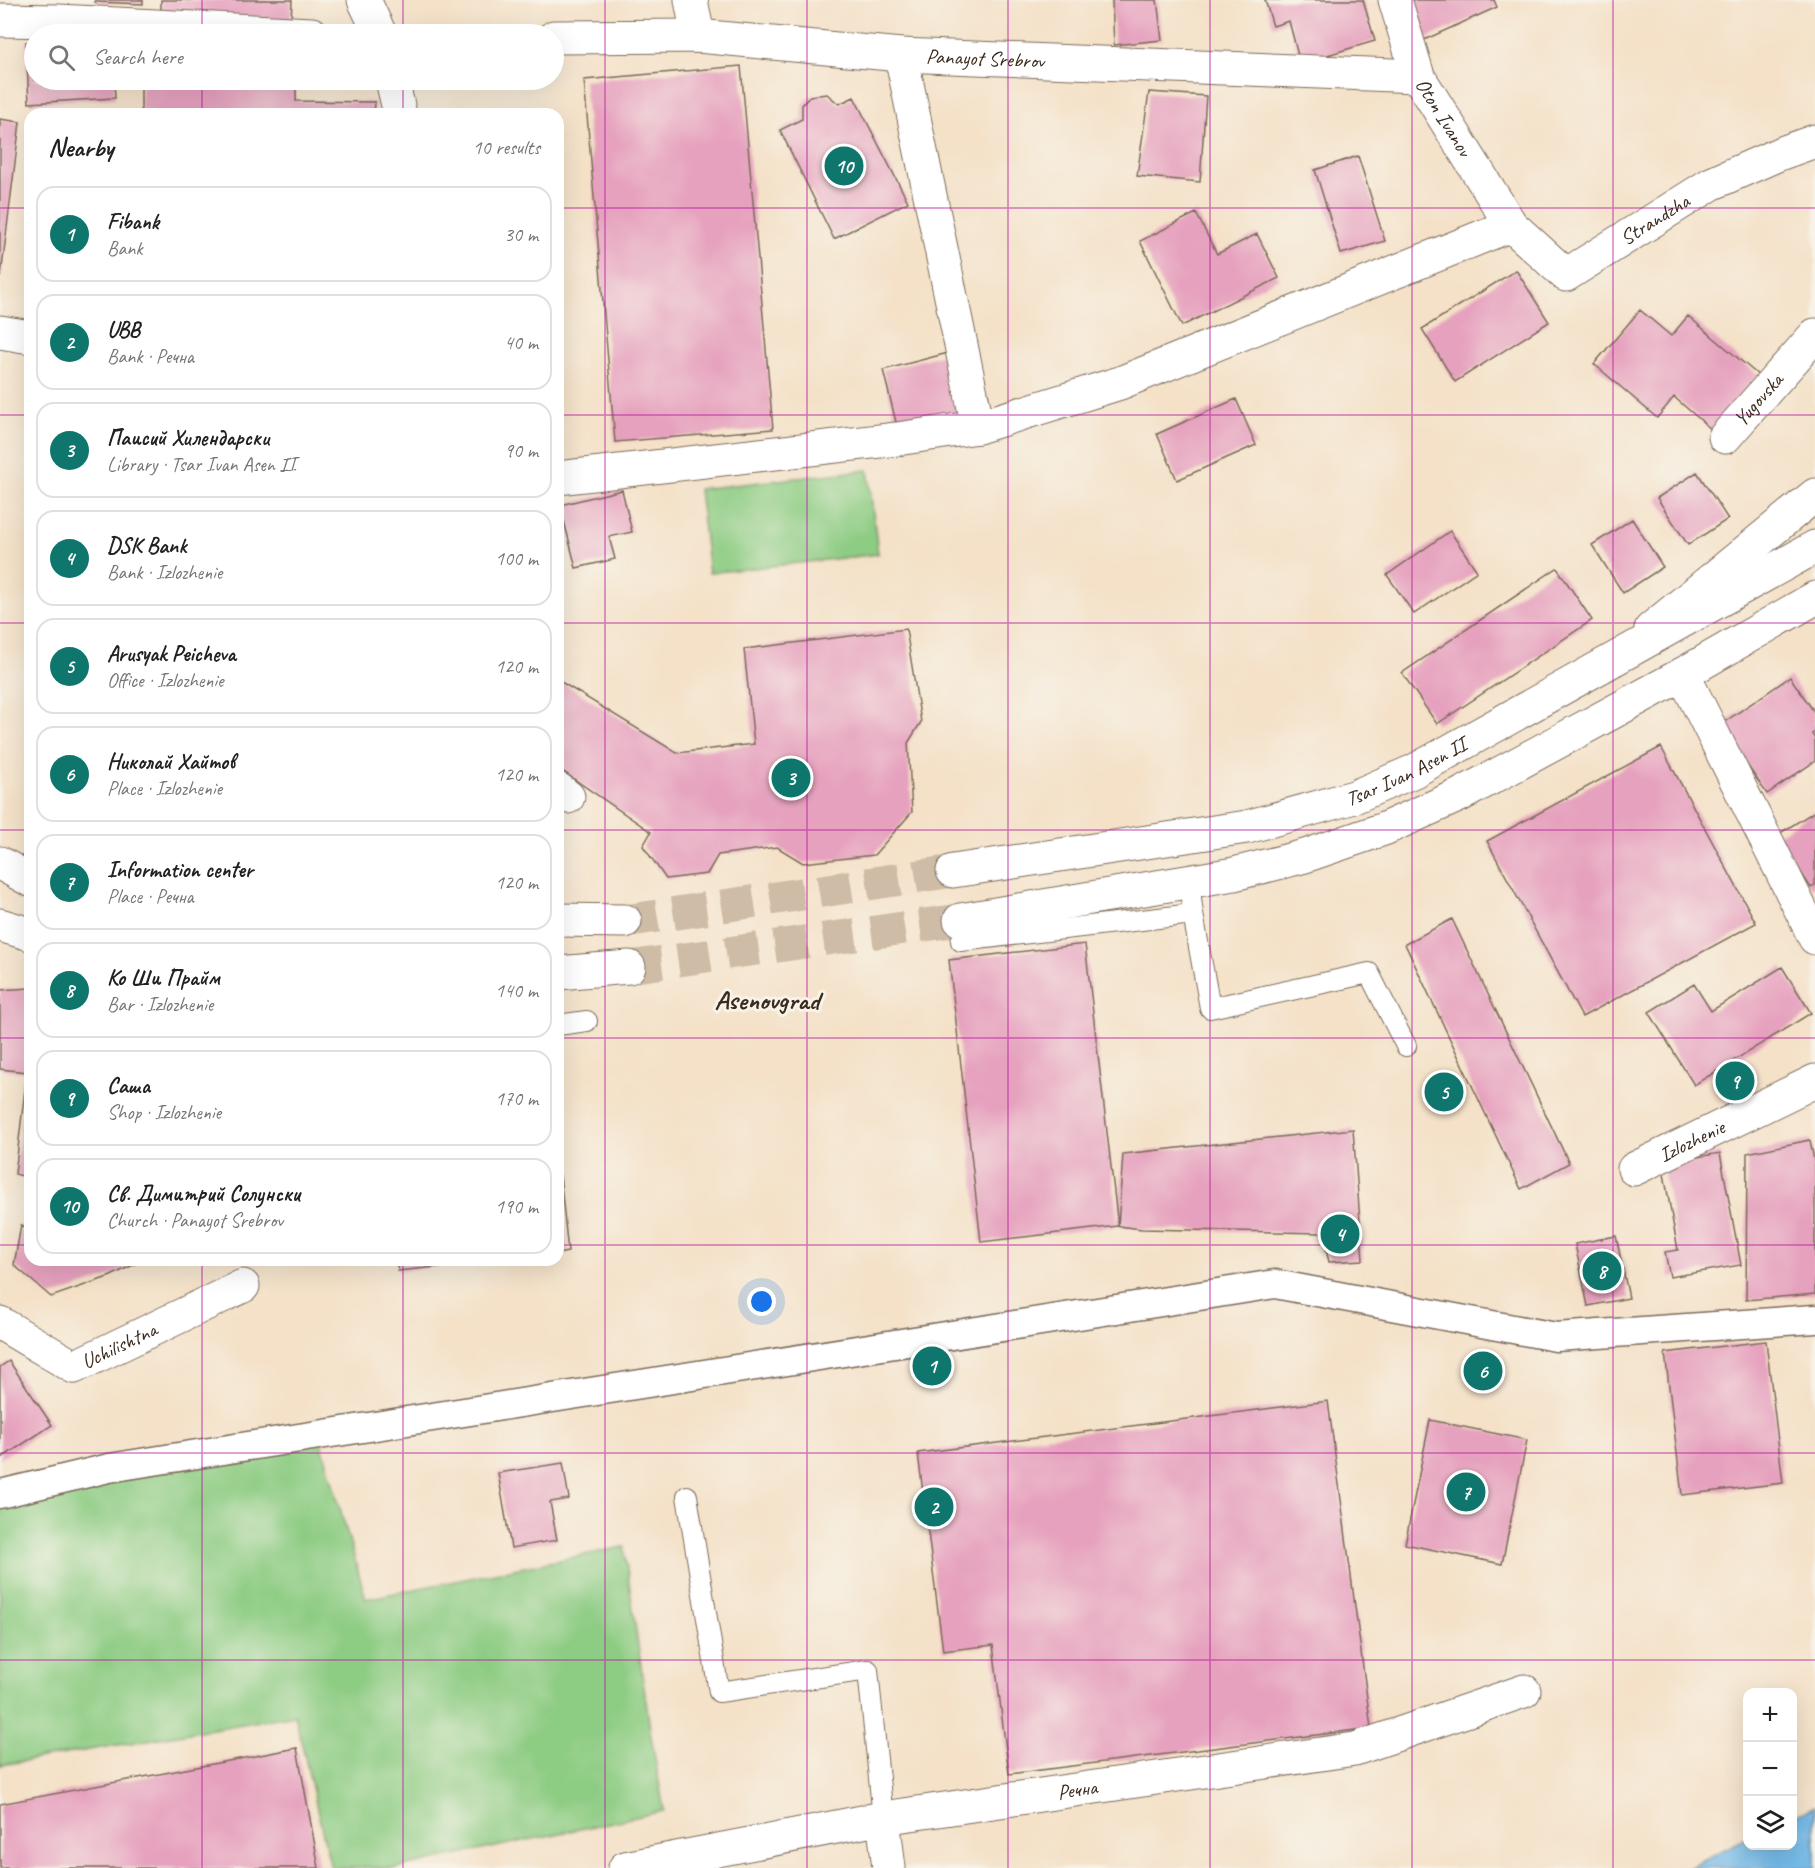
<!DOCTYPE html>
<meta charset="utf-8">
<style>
:root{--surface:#fff;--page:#f2f2f2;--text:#222;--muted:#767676;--line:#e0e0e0;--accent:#0f766e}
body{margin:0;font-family:Caveat,sans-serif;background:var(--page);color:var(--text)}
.controls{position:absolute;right:18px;bottom:18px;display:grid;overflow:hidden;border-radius:12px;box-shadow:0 6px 24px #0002}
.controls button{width:54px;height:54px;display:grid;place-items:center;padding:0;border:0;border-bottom:2px solid var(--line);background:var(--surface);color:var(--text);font:30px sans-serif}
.you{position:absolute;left:762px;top:1302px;width:21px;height:21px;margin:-15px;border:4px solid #fff;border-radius:50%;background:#1a73e8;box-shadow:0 0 0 9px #1a73e833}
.badge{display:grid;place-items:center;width:39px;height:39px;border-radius:50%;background:var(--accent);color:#fff;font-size:20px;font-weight:700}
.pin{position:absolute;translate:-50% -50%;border:3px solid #fff;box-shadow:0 2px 6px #0006}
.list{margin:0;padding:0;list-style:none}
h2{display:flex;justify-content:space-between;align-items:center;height:78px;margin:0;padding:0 24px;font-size:26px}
h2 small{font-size:20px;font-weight:400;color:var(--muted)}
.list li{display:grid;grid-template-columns:39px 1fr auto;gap:18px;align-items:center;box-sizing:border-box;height:96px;margin:0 12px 12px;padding:0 12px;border:2px solid var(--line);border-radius:18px}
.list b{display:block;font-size:22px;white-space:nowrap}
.list p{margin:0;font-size:20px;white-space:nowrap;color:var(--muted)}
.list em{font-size:20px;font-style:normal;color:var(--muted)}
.icon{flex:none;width:33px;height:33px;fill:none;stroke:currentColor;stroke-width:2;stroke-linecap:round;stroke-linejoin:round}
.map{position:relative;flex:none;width:1815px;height:1868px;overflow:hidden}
.search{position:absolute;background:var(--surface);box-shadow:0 6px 24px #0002;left:24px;top:24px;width:540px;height:66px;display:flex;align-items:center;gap:15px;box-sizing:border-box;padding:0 21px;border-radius:33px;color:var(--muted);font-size:22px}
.panel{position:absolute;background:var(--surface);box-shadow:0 6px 24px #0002;left:24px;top:108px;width:540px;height:1158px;border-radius:18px}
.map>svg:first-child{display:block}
.green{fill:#8dcc83;stroke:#647b50;stroke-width:1.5}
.water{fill:#6fb7e7;stroke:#557082;stroke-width:1.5}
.building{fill:#e6a1be}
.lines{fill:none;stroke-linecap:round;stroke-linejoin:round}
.tertiary-tunnel{stroke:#cfbca6;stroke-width:33;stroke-dasharray:33 16;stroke-linecap:butt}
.service-casing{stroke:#7c6a5a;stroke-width:22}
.pedestrian-casing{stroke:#7c6a5a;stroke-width:31}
.minor-casing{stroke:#7c6a5a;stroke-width:35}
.tertiary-casing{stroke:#7c6a5a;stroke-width:35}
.service{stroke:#fff;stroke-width:20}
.pedestrian{stroke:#fff;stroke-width:28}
.minor{stroke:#fff;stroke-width:33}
.tertiary{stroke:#fff;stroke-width:33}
.grid{fill:none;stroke:#b5179e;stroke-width:1.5;stroke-opacity:0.55}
.labels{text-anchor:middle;stroke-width:6;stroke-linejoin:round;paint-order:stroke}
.street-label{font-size:21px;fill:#3b2a1e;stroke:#f7f3e8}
.district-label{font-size:27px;font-weight:bold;fill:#3b2a1e;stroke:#f7f3e8}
</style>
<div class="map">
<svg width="1815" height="1868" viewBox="0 0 1815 1868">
<rect width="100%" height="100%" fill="#f7f3e8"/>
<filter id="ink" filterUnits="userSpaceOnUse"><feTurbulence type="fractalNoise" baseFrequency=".0167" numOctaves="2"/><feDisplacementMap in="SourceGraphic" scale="12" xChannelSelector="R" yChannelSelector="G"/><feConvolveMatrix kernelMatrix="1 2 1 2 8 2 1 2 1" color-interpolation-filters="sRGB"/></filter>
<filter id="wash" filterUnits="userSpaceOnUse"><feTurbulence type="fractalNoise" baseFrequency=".008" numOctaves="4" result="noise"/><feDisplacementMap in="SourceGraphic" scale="24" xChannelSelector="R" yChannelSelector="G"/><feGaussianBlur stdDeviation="1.35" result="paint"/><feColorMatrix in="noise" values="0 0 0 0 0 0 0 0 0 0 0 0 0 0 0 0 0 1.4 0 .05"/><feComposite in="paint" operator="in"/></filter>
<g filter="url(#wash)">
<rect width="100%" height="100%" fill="#f4e1c8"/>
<!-- green -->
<path class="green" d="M868,470l10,84 -169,19 -10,-84z
M319,1435l47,164 258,-52 27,189 13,75 -267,57h-66l-36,-153 -295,50v-268z"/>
<!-- water -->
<path class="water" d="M1815,1806v62h-128l60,-30 1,8h44l1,-29z"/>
<g id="blocks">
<!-- building -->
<path class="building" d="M95,0h48v4l-48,-2z
M161,0h131l-1,21 -130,-10z
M1112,0h45l5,40 -48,5z
M1265,0h98l12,41 -75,22 -11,-42 -16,5z
M1411,0h83l3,7 -73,33z
M26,42h8v38h80l1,18 -86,5z
M741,66l32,363 -158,13 -31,-362z
M141,80h155v21l79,1 -1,12h-233z
M1149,92l57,4 -6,86 -63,-6z
M827,94l12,10 15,-7 54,105 -74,37 -54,-109 22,-11v-14l8,-9z
M0,119l20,3 -19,154h-1z
M1358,156l27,85 -44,13 -26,-84z
M1196,213l21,41 40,-20 22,44 -97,48 -42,-85z
M1516,270l33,52 -94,60 -33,-53z
M1640,310l31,26 17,-20 70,59 -46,55 -38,-33 -17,21 -63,-54z
M952,352l16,60 -70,18 -15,-60z
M1236,399l20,46 -79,35 -20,-46z
M1697,472l31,47 -40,26 -31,-47z
M622,490l10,42 -23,5 6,22 -39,9 -16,-63z
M1632,519l31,48 -40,26 -31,-48z
M1450,531l27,40 -63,43 -27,-39z
M1557,568l35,52 -155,104 -35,-51z
M906,629l15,93 -13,21 4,69 -38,43 -71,8 -26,-16 -59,8 -11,19 -41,5 -23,-33 8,-14 -93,-64v-88l119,73 77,-9 -10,-95z
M1790,677l25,36v19l-3,2 3,5v22l-48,33 -47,-69z
M1661,747l95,176 -174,94 -95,-176z
M1815,811v74l-4,3 -34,-53z
M1452,919l117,244 -48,26 -116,-245z
M1085,944l33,282 5,-72 230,-25 10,131 -34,2 -7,-29 -180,-4 -24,-3 -137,16 -32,-282z
M1782,967l29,46 -117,72 -45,-73 45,-28 17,27z
M30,988v190l-15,-4 12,-102 -27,-3v-79z
M1810,1140l5,25v129l-69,6 1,-147z
M1720,1153l21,112 -71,12 -5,-25 13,-2 -16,-87z
M558,1175h2l8,77 -10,2z
M21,1225l9,5v30h113l-32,16 -60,21 -37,-32z
M1616,1236l13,62 -41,8 -13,-62z
M396,1260h90v2l-88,9z
M1766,1341l17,142 -101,12 -17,-142z
M9,1361l43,64 -52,34v-92z
M1328,1401l43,327 -362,46 -16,-129 -50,6 -25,-198z
M1430,1420l97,20 -25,124 -97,-20z
M563,1463l6,36 -19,3 7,38 -46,8 -13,-75z
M297,1748l22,120h-319v-64z"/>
</g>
</g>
<g filter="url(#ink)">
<use href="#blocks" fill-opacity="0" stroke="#7c6a5a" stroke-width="1.5"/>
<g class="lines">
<!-- tertiary-tunnel -->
<path class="tertiary-tunnel" d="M625,921l328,-50
M629,967l331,-47"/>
<defs>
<path id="service" d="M1189,882l4,32 17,94 159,-35 37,73
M961,941l232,-27
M558,1025l29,-4
M687,1496l32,196 149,-22 15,148"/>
<path id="pedestrian" d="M0,1494l109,-26 1166,-184 281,53 259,-18"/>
<g id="minor">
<path d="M364,0l16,34"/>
<path d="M691,0l7,36"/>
<path id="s1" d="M1395,0l23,76 93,149 55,50 145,-91 68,-30 36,-13"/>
<path d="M0,20l58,1 254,13"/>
<path id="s2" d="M554,37l144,-1 203,19 517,21"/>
<path d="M901,55l77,372"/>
<path d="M392,80l8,34"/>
<path d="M0,332l30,5"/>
<path id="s3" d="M1725,437l90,-102"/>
<path d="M558,478l339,-39 81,-12 142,-44 391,-158"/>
<path d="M1651,629l164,-134"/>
<path d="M1683,674l132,264"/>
<path d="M558,789l10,8"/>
<path id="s4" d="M1634,1169l181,-88"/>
<path id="s5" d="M0,1323l74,44 169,-81"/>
<path d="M883,1818l6,50"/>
<path id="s6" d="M625,1868l258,-50 472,-69 169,-58"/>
</g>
<g id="tertiary">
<path d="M0,863l30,17"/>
<path id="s7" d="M953,871l294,-44 107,-30 60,-26 401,-224"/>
<path d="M558,920l67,1"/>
<path d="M960,920l274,-46 71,-18 79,-27 76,-34 223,-121 132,-76"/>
<path d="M0,925l30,9"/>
<path d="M558,973l71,-6"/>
</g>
</defs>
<!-- service casing -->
<use href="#service" class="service-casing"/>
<!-- pedestrian casing -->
<use href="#pedestrian" class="pedestrian-casing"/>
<!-- minor casing -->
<use href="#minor" class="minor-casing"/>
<!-- tertiary casing -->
<use href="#tertiary" class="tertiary-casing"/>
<!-- service -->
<use href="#service" class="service"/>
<!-- pedestrian -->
<use href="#pedestrian" class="pedestrian"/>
<!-- minor -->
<use href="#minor" class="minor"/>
<!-- tertiary -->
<use href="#tertiary" class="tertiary"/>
</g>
</g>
<!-- grid -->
<path class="grid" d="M202,0v34M403,0v34M605,0v1868M807,0v1868M1008,0v1868M1210,0v1868M1412,0v1868M1613,0v1868M202,80v34M403,80v34M0,208h30M558,208h1257M0,415h30M558,415h1257M0,623h30M558,623h1257M0,830h30M558,830h1257M0,1038h30M558,1038h1257M0,1245h30M558,1245h1257M202,1260v608M403,1260v608M0,1453h1815M0,1660h1815"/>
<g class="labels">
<!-- street labels -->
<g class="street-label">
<text dy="7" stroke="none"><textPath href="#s2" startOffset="432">Panayot Srebrov</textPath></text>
<text dy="7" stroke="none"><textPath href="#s1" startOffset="128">Oton Ivanov</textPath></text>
<text dy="7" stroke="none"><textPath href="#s1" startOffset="434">Strandzha</textPath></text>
<text dy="7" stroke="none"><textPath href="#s3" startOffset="50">Yugovska</textPath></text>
<text dy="7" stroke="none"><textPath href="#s7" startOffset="466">Tsar Ivan Asen II</textPath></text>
<text dy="7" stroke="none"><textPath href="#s4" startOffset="64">Izlozhenie</textPath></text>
<text dy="7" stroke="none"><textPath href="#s5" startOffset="136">Uchilishtna</textPath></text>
<text dy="7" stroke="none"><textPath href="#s6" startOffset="459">Речна</textPath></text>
</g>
<!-- district labels -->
<g class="district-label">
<text x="767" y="1009">Asenovgrad</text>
</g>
</g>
</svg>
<div class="controls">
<button>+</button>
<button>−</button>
<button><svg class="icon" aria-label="layers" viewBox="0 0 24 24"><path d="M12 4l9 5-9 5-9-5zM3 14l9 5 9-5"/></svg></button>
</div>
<div class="you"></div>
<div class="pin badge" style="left:932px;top:1366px">1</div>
<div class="pin badge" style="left:934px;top:1507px">2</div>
<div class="pin badge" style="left:791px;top:778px">3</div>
<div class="pin badge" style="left:1340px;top:1234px">4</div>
<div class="pin badge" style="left:1444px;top:1092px">5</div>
<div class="pin badge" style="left:1483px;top:1371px">6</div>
<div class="pin badge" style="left:1466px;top:1492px">7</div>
<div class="pin badge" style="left:1602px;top:1271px">8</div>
<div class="pin badge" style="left:1735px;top:1081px">9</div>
<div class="pin badge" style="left:844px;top:166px">10</div>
<div class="search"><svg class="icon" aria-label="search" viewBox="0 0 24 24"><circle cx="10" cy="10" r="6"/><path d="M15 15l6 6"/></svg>Search here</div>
<section class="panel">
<h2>Nearby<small>10 results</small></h2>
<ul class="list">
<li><span class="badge">1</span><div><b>Fibank</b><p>Bank</p></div><em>30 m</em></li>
<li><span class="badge">2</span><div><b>UBB</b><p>Bank · Речна</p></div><em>40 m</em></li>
<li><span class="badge">3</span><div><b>Паисий Хилендарски</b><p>Library · Tsar Ivan Asen II</p></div><em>90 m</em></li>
<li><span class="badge">4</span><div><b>DSK Bank</b><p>Bank · Izlozhenie</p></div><em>100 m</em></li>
<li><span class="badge">5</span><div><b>Arusyak Peicheva</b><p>Office · Izlozhenie</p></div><em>120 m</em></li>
<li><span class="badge">6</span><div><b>Николай Хайтов</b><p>Place · Izlozhenie</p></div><em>120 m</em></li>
<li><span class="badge">7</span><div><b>Information center</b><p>Place · Речна</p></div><em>120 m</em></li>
<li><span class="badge">8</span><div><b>Ко Ши Прайм</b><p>Bar · Izlozhenie</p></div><em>140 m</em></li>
<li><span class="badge">9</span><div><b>Саша</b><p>Shop · Izlozhenie</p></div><em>170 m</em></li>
<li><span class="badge">10</span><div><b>Св. Димитрий Солунски</b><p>Church · Panayot Srebrov</p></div><em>190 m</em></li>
</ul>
</section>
</div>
